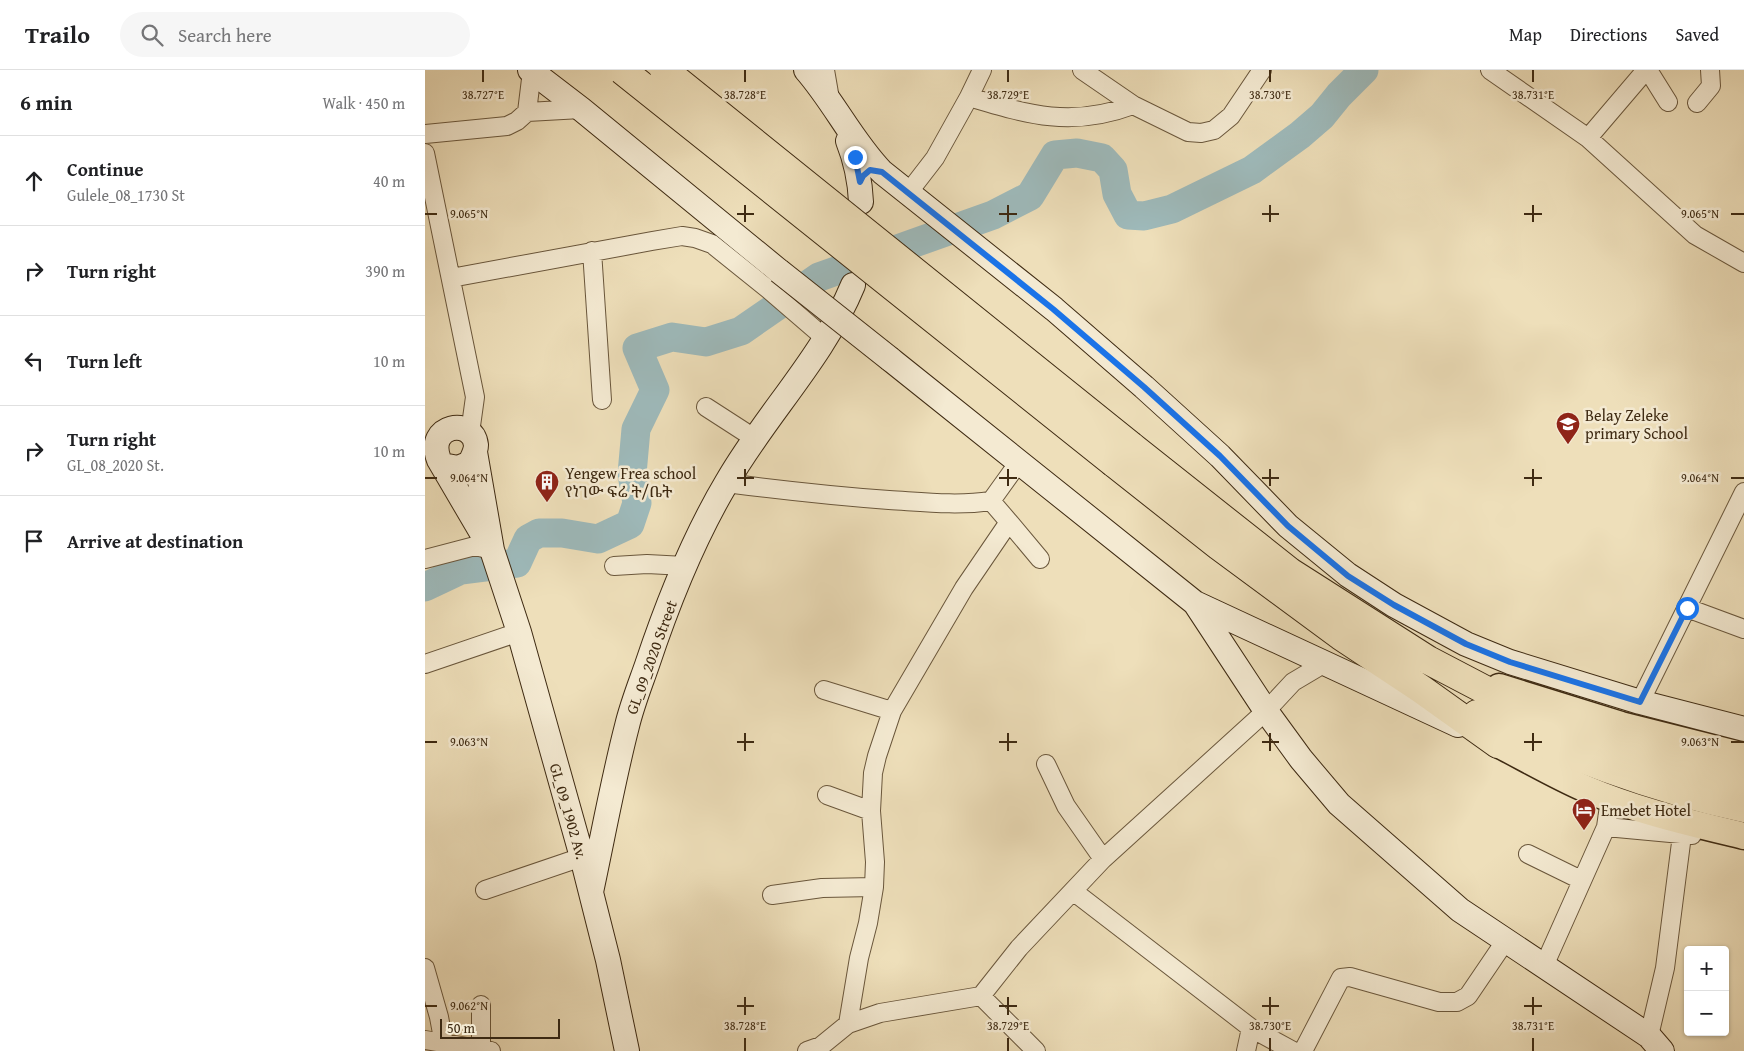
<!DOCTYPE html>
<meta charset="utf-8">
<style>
:root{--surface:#fff;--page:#f6f6f6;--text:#202124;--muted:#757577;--line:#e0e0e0}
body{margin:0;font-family:"Gentium Book Plus","Noto Serif Ethiopic",serif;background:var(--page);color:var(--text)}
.controls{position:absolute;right:15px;bottom:15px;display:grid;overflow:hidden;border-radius:5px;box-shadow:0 1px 4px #0004}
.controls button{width:45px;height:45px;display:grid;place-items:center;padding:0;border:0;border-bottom:1px solid var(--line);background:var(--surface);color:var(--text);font:25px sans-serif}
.scale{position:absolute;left:15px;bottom:12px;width:120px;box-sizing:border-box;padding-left:5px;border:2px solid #3e2a12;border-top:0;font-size:14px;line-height:18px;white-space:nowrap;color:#3e2a12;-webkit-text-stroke:4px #f4ead2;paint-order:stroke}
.stop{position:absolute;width:15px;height:15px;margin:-11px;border:4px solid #1a73e8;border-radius:50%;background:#fff}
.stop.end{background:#1a73e8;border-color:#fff;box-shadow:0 1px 5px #0008}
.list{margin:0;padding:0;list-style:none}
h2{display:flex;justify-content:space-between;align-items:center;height:65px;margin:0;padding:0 20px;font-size:21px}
h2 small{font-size:16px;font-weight:400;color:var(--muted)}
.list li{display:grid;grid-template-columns:32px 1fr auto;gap:15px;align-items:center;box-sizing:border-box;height:90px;padding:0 20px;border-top:1px solid var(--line)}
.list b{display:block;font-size:19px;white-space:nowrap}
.list p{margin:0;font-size:16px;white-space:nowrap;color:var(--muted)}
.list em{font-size:16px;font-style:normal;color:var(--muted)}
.icon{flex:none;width:28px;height:28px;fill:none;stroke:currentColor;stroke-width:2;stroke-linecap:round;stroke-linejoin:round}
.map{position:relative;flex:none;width:1319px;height:981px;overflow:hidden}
header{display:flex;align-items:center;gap:30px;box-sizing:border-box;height:70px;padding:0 25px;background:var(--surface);border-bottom:1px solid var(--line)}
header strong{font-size:24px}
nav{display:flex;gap:28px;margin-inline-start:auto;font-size:18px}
.search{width:350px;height:45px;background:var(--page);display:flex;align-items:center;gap:12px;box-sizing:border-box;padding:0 18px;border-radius:28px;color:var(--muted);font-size:19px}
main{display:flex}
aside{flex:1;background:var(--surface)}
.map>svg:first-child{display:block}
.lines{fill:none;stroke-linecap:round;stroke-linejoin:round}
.river{stroke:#9ebabb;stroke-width:29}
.street-casing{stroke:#6a573c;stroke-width:20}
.secondary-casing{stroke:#3e2a12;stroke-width:26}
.primary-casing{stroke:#3e2a12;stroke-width:29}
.highway-casing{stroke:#3e2a12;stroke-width:30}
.street{stroke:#f4ead2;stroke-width:18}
.secondary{stroke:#f4ead2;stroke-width:24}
.primary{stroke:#eedfba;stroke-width:26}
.highway{stroke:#eedfba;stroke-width:28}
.secondary-bridge-casing{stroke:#3e2a12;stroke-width:26;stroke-linecap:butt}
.highway-bridge-casing{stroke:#3e2a12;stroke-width:30;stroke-linecap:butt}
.secondary-bridge{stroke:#f4ead2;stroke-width:24}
.highway-bridge{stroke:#eedfba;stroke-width:28}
.route{stroke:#1a73e8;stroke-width:6}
.ticks{fill:none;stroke:#3e2a12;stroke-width:2}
.labels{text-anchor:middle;stroke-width:5;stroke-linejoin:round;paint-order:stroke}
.poi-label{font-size:16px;fill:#3e2a12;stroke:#f4ead2;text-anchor:start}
.street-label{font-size:16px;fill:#3e2a12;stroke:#f4ead2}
.ticks-label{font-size:12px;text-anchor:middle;fill:#3e2a12;stroke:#f4ead2;stroke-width:5;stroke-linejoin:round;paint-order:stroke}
</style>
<header>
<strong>Trailo</strong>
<div class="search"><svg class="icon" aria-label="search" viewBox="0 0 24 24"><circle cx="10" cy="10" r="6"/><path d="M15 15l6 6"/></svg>Search here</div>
<nav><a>Map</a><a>Directions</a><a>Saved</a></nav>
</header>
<main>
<aside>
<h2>6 min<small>Walk · 450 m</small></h2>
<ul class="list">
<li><svg class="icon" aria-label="ahead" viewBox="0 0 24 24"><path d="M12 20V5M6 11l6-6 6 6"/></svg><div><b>Continue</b><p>Gulele_08_1730 St</p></div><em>40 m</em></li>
<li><svg class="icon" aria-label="right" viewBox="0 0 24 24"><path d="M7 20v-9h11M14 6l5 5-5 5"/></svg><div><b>Turn right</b></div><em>390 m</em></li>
<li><svg class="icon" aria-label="left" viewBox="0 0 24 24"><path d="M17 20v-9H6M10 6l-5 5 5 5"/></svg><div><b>Turn left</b></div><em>10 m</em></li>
<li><svg class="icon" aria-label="right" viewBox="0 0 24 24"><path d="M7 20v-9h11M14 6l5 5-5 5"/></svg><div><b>Turn right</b><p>GL_08_2020 St.</p></div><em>10 m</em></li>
<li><svg class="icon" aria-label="arrive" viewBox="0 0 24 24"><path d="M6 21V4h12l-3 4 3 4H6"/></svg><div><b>Arrive at destination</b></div></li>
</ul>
</aside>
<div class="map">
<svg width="1319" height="981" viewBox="0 0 1319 981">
<rect width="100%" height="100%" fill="#eedfba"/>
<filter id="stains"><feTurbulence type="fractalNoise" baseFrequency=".004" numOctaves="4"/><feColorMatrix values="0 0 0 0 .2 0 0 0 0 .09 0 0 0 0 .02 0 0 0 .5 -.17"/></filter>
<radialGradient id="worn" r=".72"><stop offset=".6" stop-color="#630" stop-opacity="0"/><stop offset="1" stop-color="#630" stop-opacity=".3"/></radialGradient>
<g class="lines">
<!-- river -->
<path class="river" d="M0,517l36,-17 56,-7 11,-24 11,-6h23l36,6 32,-15 7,-21 -5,-29 4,-45 19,-39 -18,-42 35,-11 34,5 35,-11 78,-54 174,-62 37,-19 25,-41 22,-2 25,5 11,12 4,24 11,21 16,1 28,-7 80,-39 48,-35 22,-19 17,-21 25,-25"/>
<defs>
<path id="street" d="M400,0l5,29
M657,0l51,35 55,27 13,1 13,-3 17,-14 31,-46
M1065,0l98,68 107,97 49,28
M1223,0l20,32
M544,27c60,18 103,31 164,8
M1272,33l14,-17 -1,-16
M102,42l54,-3
M0,64l82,-8 10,-5 10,-9 5,-41
M1163,68l58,-68
M0,83l50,244 -5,36
M483,123l27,-35 34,-61 13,-27
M167,181l10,149
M26,208l201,-37 30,-5 13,2 17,6 56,45 58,50
M281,337l48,31
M301,413c54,7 108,13 163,17 34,2 68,6 102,1l18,21
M566,431l28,-39
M0,489l50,-13 17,4
M189,496l33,-2 38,2
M1262,538l57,21
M0,594l94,-32
M399,620l68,21
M1215,632l104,-210
M621,694l20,42 37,53
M402,725l44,16
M1181,757l86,8
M1103,784l53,26
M60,820l97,-33
M648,821l178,137 42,23
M347,825l50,-7 52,-1
M1119,896l62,-139 4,-28
M0,898l14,49 5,27
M556,926l55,55
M56,935v44
M423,954l11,-66 9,-35 6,-36 1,-25 -4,-51 2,-38 4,-17 15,-45 72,-123 45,-66 31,37
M1224,966l16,-68 17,-133
M0,970l66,11
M382,981l14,-5 27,-22 32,-11 101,-17 38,-48 84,-89 163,-148 27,-29 32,-19
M821,981l5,-23
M878,981l38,-73 9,-1 89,25h18l11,-6 38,-56"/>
<path id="secondary" d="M105,0l51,39 198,162
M381,0c28,32 46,71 76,102l172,137 90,78 76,69 68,70 60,49 46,30 72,39 44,18 130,40 104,27
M423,71c8,20 12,39 13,61
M465,289l305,244 263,122
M50,382l17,98 27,82 63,225 26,103 19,91
M17,395l16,3 12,-5c2,-5 6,-11 6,-18 -3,-28 -51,-21 -37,15l44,75
M770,533l71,108 35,48 38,45 121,106 189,126 13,15
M166,822c12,-56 22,-112 36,-166 5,-21 13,-41 20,-61 21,-63 46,-126 80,-183 39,-68 96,-124 126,-197"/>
<path id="primary" d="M1074,617l122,38 123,31
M1073,674c29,15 58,32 88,45 51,22 105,34 158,47"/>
<path id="highway" d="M706,376l159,126 138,88 63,33 43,21 62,23 86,28 62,16
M689,393l105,83 122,90 80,53 77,55
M1052,644c87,40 173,74 267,94"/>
</defs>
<!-- street casing -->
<use href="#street" class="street-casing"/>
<!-- secondary casing -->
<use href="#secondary" class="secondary-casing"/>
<!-- primary casing -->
<use href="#primary" class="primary-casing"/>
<!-- highway casing -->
<use href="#highway" class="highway-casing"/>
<!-- street -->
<use href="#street" class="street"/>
<!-- secondary -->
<use href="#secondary" class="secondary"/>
<!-- primary -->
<use href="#primary" class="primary"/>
<!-- highway -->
<use href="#highway" class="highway"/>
<defs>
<path id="secondary-bridge" d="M354,201l111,88"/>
<path id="highway-bridge" d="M197,0l492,393
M239,0l467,376"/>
</defs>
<!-- secondary-bridge casing -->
<use href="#secondary-bridge" class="secondary-bridge-casing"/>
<!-- highway-bridge casing -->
<use href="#highway-bridge" class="highway-bridge-casing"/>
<!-- secondary-bridge -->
<use href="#secondary-bridge" class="secondary-bridge"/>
<!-- highway-bridge -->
<use href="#highway-bridge" class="highway-bridge"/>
</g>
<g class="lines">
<!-- route -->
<path class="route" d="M430,87l5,25 3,-6 7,-6 12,2 171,137 91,78 76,69 68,70 60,50 46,29 72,39 44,18 130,40 47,-94"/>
</g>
<!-- ticks -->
<path class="ticks" d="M58,0v12M320,0v12M583,0v12M845,0v12M1108,0v12M320,135v17M583,135v17M845,135v17M1108,135v17M0,144h12M312,144h17M574,144h18M837,144h17M1099,144h18M1306,144h13M320,399v17M583,399v17M845,399v17M1108,399v17M0,408h12M312,408h17M574,408h18M837,408h17M1099,408h18M1306,408h13M320,663v18M583,663v18M845,663v18M1108,663v18M0,672h12M312,672h17M574,672h18M837,672h17M1099,672h18M1306,672h13M320,927v18M583,927v18M845,927v18M1108,927v18M0,936h12M312,936h17M574,936h18M837,936h17M1099,936h18M320,968v13M583,968v13M845,968v13M1108,968v13"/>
<!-- icons -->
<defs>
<symbol id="school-pin" viewBox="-11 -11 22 30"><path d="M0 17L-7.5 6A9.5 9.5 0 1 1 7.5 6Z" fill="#8f2418" stroke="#f4ead2"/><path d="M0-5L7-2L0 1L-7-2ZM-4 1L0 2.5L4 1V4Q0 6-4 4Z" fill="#fff"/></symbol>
<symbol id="building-pin" viewBox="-11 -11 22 30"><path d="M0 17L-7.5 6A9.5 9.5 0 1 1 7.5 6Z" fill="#8f2418" stroke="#f4ead2"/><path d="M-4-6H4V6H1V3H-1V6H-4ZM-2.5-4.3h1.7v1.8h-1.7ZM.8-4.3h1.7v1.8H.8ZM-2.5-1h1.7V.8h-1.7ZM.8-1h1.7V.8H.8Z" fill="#fff"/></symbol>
<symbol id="hotel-pin" viewBox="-11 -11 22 30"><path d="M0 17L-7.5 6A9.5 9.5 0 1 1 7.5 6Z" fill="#8f2418" stroke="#f4ead2"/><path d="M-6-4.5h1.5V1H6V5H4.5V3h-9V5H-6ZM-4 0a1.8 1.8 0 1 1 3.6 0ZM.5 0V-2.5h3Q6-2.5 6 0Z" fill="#fff"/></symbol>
</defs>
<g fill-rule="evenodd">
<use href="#school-pin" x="1129" y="340" width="28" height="38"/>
<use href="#building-pin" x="108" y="398" width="28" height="38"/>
<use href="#hotel-pin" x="1145" y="726" width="28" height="38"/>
</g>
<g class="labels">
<!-- poi labels -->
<g class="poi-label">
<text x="1160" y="351">Belay Zeleke<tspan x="1160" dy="18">primary School</tspan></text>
<text x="140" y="409">Yengew Frea school<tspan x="140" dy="18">የነገው ፍሬ ት/ቤት</tspan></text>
<text x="1176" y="746">Emebet Hotel</text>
</g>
<!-- street labels -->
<g class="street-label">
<text transform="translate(226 587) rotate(-70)" y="6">GL_09_2020 Street</text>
<text transform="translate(144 741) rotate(74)" y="6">GL_09_1902 Av.</text>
</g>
</g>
<g class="ticks-label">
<text x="58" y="29">38.727°E</text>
<text x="320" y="29">38.728°E</text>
<text x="583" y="29">38.729°E</text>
<text x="845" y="29">38.730°E</text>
<text x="1108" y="29">38.731°E</text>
<text x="44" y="148">9.065°N</text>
<text x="1275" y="148">9.065°N</text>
<text x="44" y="412">9.064°N</text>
<text x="1275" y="412">9.064°N</text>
<text x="44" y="676">9.063°N</text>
<text x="1275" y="676">9.063°N</text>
<text x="44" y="940">9.062°N</text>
<text x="320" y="960">38.728°E</text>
<text x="583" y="960">38.729°E</text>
<text x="845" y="960">38.730°E</text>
<text x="1108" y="960">38.731°E</text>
</g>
<rect width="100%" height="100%" filter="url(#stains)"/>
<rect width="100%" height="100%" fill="url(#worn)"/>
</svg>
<div class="controls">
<button>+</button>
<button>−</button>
</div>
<div class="scale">50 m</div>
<div class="stop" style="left:1262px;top:538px"></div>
<div class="stop end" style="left:430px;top:87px"></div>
</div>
</main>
